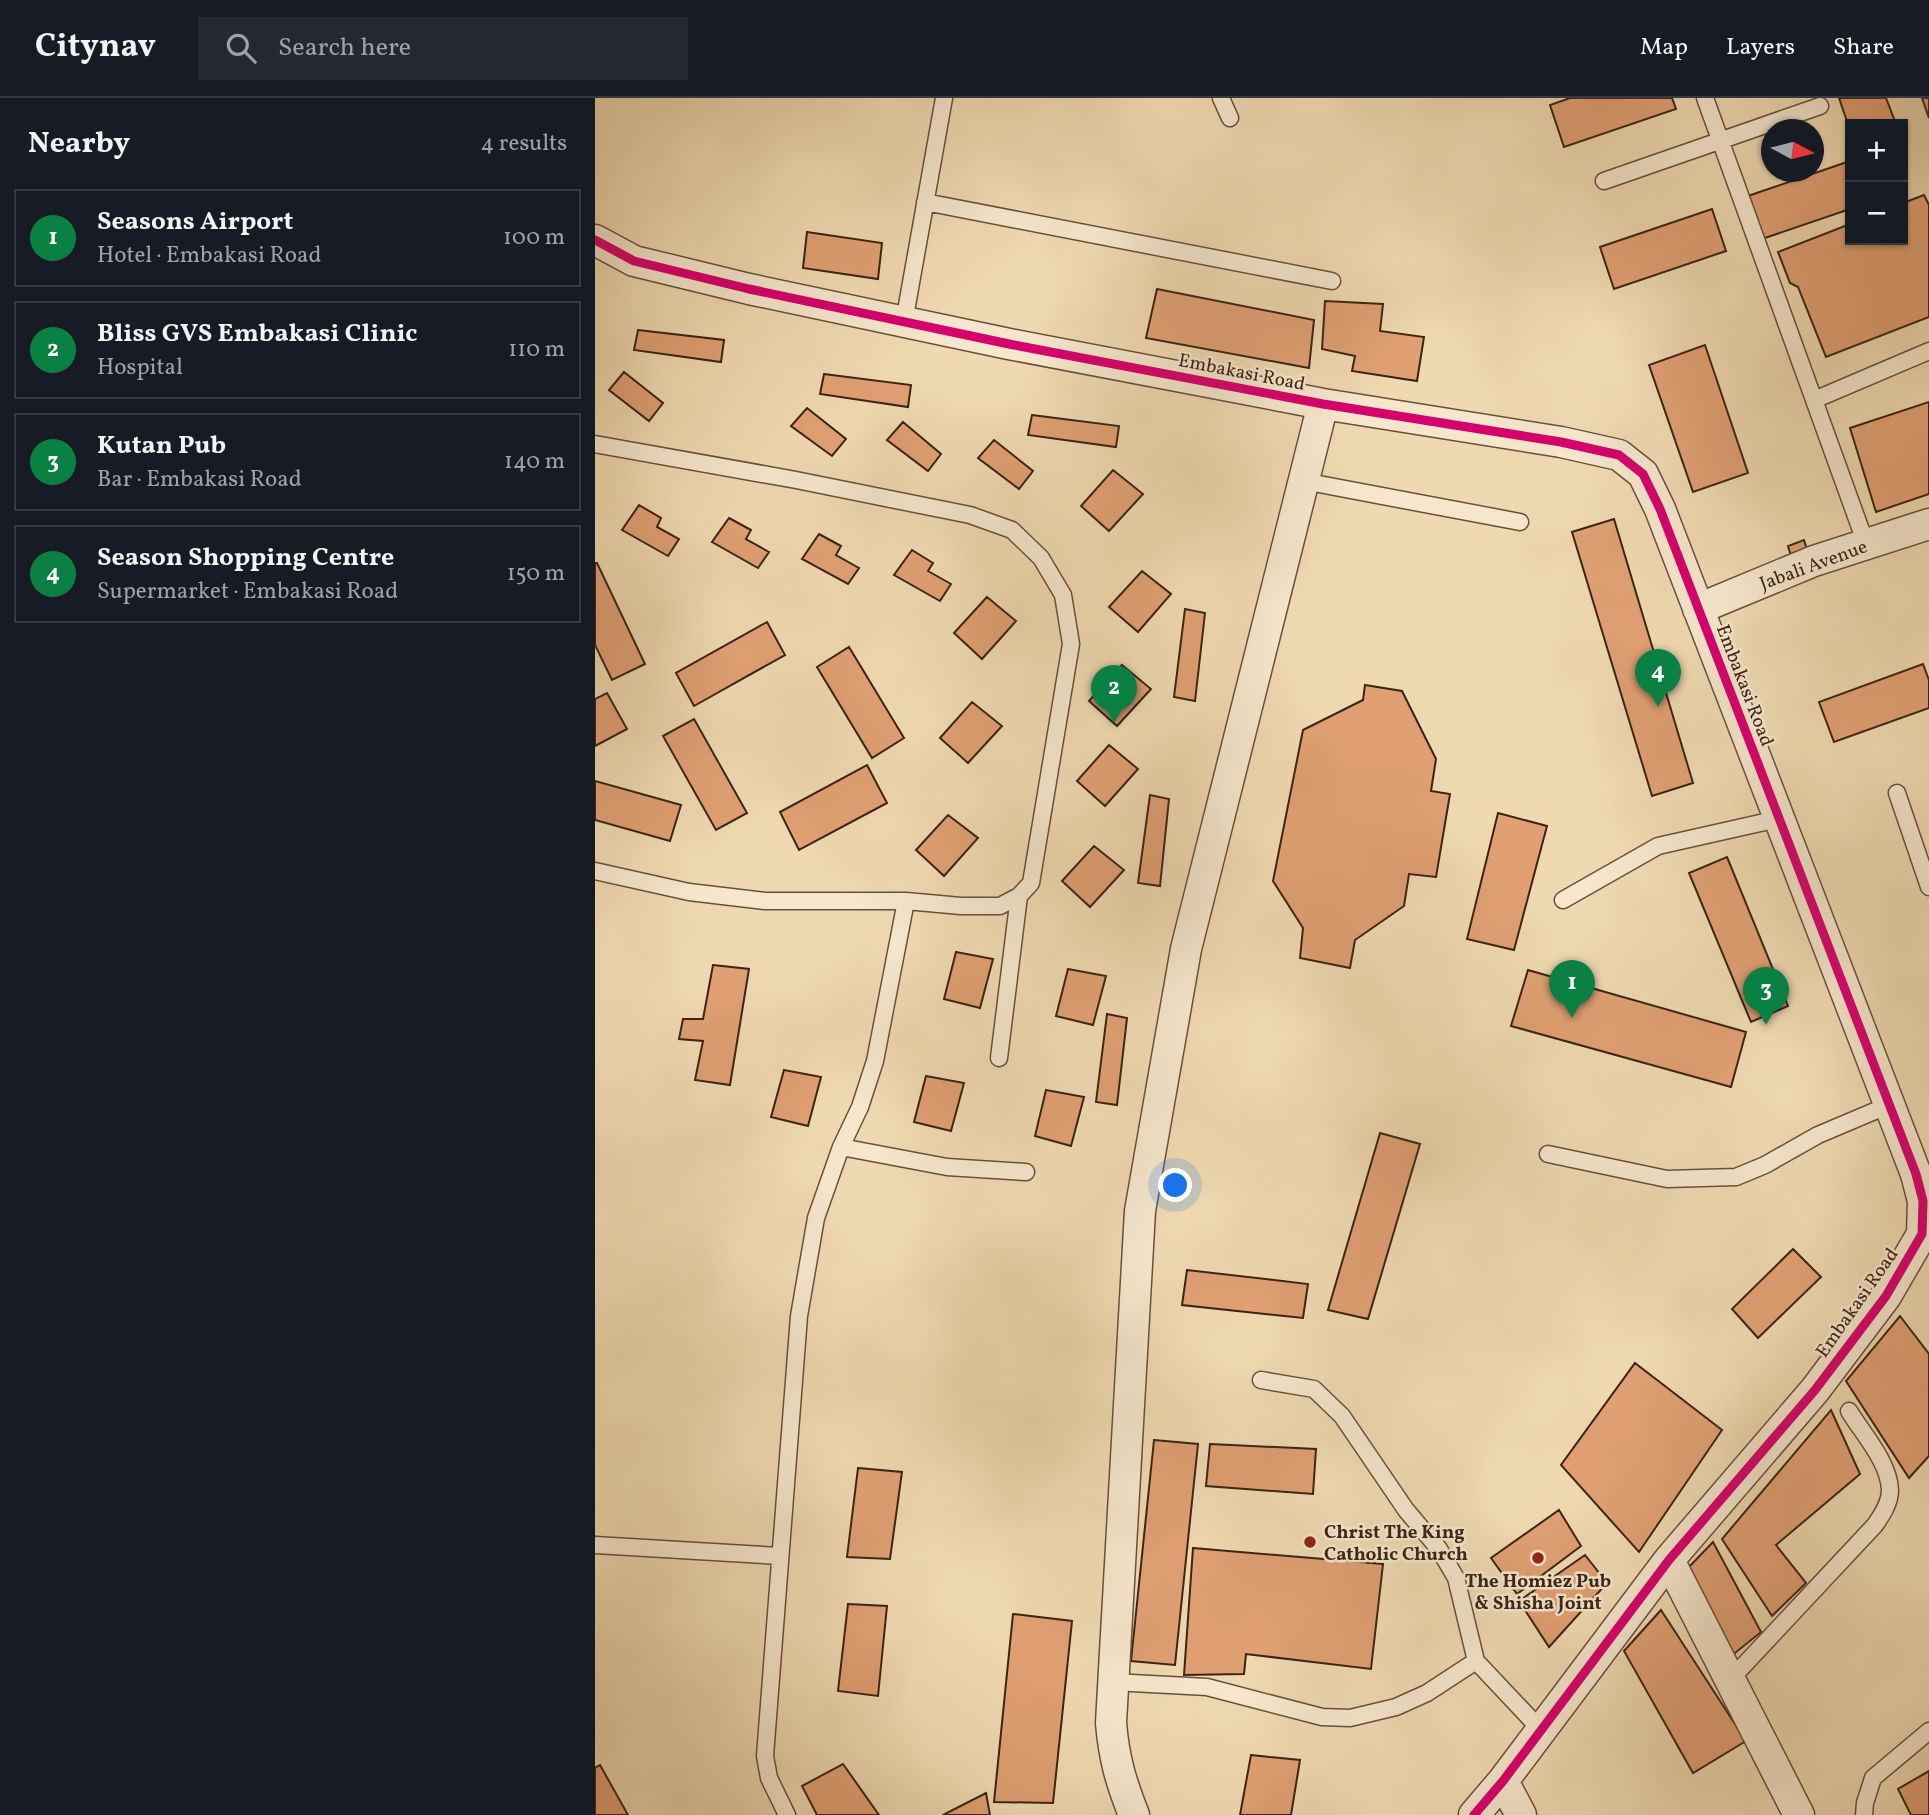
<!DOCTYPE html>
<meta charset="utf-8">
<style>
:root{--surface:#171b24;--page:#242831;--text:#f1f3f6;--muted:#9ea1a6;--line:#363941;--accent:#0b8043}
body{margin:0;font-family:Vollkorn,serif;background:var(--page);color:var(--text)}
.controls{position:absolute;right:21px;top:21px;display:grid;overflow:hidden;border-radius:0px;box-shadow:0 2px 5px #0004}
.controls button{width:63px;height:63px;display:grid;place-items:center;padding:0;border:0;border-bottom:2px solid var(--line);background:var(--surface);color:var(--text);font:35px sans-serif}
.compass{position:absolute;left:1166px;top:21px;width:63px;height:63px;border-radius:50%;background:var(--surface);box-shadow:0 2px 5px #0004;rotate:97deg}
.you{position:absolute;left:581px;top:1088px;width:24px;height:24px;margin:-18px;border:5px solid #fff;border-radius:50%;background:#1a73e8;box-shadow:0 0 0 10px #1a73e833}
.badge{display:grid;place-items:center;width:46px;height:46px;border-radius:50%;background:var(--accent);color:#fff;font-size:23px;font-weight:700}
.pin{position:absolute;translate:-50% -58px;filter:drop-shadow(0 2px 4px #0008)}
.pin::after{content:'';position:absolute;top:37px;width:24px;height:21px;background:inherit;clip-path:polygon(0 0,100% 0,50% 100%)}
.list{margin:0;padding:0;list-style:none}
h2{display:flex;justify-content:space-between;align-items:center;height:91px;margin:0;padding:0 28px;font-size:30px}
h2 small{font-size:23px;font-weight:400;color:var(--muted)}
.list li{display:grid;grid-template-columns:46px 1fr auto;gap:21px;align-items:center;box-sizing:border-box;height:98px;margin:0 14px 14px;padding:0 14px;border:2px solid var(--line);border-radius:0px}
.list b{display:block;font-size:26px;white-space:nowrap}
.list p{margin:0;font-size:23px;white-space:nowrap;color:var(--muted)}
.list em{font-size:23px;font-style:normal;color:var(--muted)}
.icon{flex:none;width:38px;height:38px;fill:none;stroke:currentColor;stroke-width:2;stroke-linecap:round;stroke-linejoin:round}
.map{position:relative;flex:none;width:1334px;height:1717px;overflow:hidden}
header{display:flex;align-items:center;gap:42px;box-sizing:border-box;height:98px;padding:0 35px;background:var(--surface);border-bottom:2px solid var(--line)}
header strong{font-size:33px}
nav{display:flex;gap:38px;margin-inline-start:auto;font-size:24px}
.search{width:490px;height:63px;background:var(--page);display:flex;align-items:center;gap:18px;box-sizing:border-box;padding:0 24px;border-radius:0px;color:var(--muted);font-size:26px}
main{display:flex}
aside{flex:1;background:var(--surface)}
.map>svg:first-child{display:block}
.building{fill:#e0a073;stroke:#3b2316;stroke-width:2}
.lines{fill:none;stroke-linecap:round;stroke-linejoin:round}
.lane-casing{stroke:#68503d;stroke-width:19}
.street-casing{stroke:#68503d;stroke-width:33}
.lane{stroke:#f5e6cc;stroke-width:16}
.street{stroke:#f5e6cc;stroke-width:30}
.cycleway-casing{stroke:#f5e6cc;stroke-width:13}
.cycleway{stroke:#d6006c;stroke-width:9}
.poi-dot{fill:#8f2418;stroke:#f5e6cc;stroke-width:2.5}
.labels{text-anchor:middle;stroke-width:5;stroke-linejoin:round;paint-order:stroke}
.street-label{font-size:19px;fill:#3b2316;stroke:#f5e6cc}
.poi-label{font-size:19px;font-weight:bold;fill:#3b2316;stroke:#f5e6cc;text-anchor:start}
</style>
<header>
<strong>Citynav</strong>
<div class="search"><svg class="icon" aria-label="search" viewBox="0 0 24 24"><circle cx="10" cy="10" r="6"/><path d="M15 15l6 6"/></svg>Search here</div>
<nav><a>Map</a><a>Layers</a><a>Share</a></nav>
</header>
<main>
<aside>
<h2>Nearby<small>4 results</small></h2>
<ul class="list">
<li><span class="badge">1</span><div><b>Seasons Airport</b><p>Hotel · Embakasi Road</p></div><em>100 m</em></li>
<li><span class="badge">2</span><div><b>Bliss GVS Embakasi Clinic</b><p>Hospital</p></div><em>110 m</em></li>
<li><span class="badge">3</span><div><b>Kutan Pub</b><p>Bar · Embakasi Road</p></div><em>140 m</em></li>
<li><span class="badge">4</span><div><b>Season Shopping Centre</b><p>Supermarket · Embakasi Road</p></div><em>150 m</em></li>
</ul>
</aside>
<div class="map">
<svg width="1334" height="1717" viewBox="0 0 1334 1717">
<rect width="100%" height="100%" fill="#efd9b1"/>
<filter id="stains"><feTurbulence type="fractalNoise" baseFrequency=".00286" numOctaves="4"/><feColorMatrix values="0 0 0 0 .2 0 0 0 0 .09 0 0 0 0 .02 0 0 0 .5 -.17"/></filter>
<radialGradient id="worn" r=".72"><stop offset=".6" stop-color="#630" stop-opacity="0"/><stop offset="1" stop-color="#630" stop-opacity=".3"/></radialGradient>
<!-- building -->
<path class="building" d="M975,0h102l4,11 -112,38 -14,-42z
M1244,0h47l10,26h-46v6z
M1327,0h7v20z
M1255,63v48l-88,30 -14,-43z
M1329,97l5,10v112l-103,40 -28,-70 -8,-4 -12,-31 72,-28v16h53v-37z
M1117,111l14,42 -112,38 -14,-42z
M212,134l75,11 -4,36 -75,-11z
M562,191l157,31 -5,48 -163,-30z
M730,203l58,3 -3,27 44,6 -7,44 -65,-10 3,-15 -33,-7z
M43,232l86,10 -3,22 -87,-12z
M1110,247l43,128 -55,19 -44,-127z
M29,274l39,31 -14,18 -40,-31z
M229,276l87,11 -3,22 -88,-13z
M1334,304v92l-53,18 -26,-84z
M212,310l39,31 -14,17 -41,-30z
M437,317l87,11 -3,21 -88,-12z
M308,324l38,32 -13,17 -41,-31z
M399,342l39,31 -14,18 -41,-31z
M518,372l30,24 -34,37 -28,-25z
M44,407l22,13 -4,9 22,12 -11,17 -46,-26z
M134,420l22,12 -5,9 23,13 -11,16 -46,-26z
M1019,421l79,264 -41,13 -80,-264z
M224,436l22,12 -5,9 23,13 -11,16 -46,-25z
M1209,442l3,10 -16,6 -3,-10z
M317,452l21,13 -5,8 23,13 -11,17 -46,-26z
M0,465h2l48,101 -33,16 -17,-35z
M547,473l29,23 -33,38 -29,-25z
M392,499l29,24 -34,38 -28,-26z
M590,511l20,4 -10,88 -21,-4z
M172,524l18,33 -91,51 -18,-33z
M254,549l55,91 -32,20 -55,-91z
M1328,566l6,16v28l-95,34 -15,-40z
M527,567l29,24 -34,37 -28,-25z
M770,587l37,6 34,68 -5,32 19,3 -14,83 -27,-3 -5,32 -49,34 -5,28 -50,-10 3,-30 -30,-47 30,-151 60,-30z
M12,595l20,36 -32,17v-47z
M377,604l30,24 -34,37 -28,-25z
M99,621l53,94 -31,17 -53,-94z
M514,647l29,24 -33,37 -28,-25z
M272,667l20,38 -88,47 -19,-38z
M0,683l86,24 -11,36 -75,-21z
M555,697l19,4 -9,87 -22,-3z
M903,715l49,13 -33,124 -47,-11z
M353,717l30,23 -34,38 -28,-26z
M499,748l30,24 -34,37 -28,-26z
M1132,759l61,149 -37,16 -62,-149z
M361,854l37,7 -13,49 -36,-9z
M118,867l36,4 -19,116 -35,-5 8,-39 -24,-2 4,-20h20z
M473,871l38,7 -13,49 -37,-9z
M933,872l218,62 -15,55 -220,-61z
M512,916l20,4 -10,87 -21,-3z
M189,972l37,7 -13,49 -37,-9z
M331,978l38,7 -13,48 -37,-9z
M451,992l38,7 -13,49 -36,-10z
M785,1035l40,11 -52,175 -40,-9z
M1198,1151l28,28 -63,61 -26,-29z
M592,1172l121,14 -5,34 -121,-13z
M1305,1218l29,38v102l-20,22 -63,-97z
M1040,1265l87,67 -83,122 -78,-87z
M1236,1312l29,64 -84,71 30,38 -34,33 -50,-77z
M559,1342l44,4 -23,221 -44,-4z
M615,1346l106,5 -3,45 -107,-8z
M263,1370l44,4 -12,87 -43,-2z
M964,1412l22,36 -64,48 -26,-36z
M1118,1444l48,90 -31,25 -41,-90z
M598,1450l190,16 -12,105 -125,-15 -2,20 -60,1z
M990,1457l22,28 -58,64 -30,-46z
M253,1506l39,2 -9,90 -40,-5z
M1066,1512l85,131 -53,32 -69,-122z
M418,1516l59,7 -19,182 -59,-1z
M656,1657l49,5 -9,55h-51z
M248,1666l36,51h-62l-15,-29z
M5,1667l28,50h-33v-47z
M1334,1673v44h-18l-13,-26z
M391,1695l4,22h-47z"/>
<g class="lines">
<defs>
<path id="lane" d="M626,0l9,20
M1110,0l161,446
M1009,83l216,-75
M330,104l407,79
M309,224l40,-224
M1219,302l115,-49
M0,346l201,36 174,35 42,15 29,28 22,37 8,49 -40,239 -12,13 -19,10h-39l-55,-5h-141l-76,-9 -94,-21
M708,383l217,41
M1302,695l32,94
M968,802l95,-54 120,-27
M404,960l20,-162
M246,1049l106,20 79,5
M953,1056l119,25 69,-2 29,-12 53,-30 71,-30
M666,1282l53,9 28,27 64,94 33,39 17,29 20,83 65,69
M0,1447l184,11
M1135,1582l145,-155c7,-10 15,-22 15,-35 -1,-28 -27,-56 -41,-79
M518,1584l94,5 115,30 28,1 46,-11 31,-14 49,-32
M192,1717l-18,-37 -4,-22 34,-440 17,-98 25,-71 19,-40 15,-46 31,-160
M1269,1717l1,-12 8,-25 56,-47"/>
<path id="street" d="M0,142l39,21 115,28 260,55 314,60 238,38 58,13 24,19 17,35 256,665 7,27 -1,33 -36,62 -71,94 -146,170 -166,221 -29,34
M1103,511l116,-48 115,-37
M1074,1462l130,255
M908,1683l18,34
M539,1717c-13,-33 -20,-56 -23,-92l29,-512 46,-262 137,-545"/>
</defs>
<!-- lane casing -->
<use href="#lane" class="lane-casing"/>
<!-- street casing -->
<use href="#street" class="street-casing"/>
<!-- lane -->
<use href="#lane" class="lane"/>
<!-- street -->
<use href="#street" class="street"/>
<defs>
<path id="cycleway" d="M0,142l39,21 115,28 260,55 314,60 238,38 58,13 24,19 17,35 256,665 7,27 -1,33 -36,62 -71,94 -146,170 -166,221 -29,34"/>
</defs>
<!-- cycleway casing -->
<use href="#cycleway" class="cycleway-casing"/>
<!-- cycleway -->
<use href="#cycleway" class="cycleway"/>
</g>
<!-- markers -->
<g class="poi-dot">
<circle cx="715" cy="1444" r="7"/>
<circle cx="943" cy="1460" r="7"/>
</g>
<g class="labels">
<!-- street labels -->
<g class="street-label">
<text transform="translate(647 273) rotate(11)" y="7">Embakasi Road</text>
<text transform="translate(1218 466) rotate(-20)" y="7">Jabali Avenue</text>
<text transform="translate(1151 587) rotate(69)" y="7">Embakasi Road</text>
<text transform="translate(1261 1204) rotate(-55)" y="7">Embakasi Road</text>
</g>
<!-- poi labels -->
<g class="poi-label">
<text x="729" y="1440">Christ The King<tspan x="729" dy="22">Catholic Church</tspan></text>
<text x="943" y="1489" text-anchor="middle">The Homiez Pub<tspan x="943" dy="22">&amp; Shisha Joint</tspan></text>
</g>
</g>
<rect width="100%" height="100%" filter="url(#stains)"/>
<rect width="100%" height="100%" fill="url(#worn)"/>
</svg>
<div class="controls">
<button>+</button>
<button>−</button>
</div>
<svg class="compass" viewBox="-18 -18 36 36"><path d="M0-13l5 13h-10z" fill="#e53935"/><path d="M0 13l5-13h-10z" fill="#9ea1a6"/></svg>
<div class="you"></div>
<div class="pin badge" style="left:977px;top:920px">1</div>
<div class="pin badge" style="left:519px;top:625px">2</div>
<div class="pin badge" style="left:1171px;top:927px">3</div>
<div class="pin badge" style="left:1063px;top:609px">4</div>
</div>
</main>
